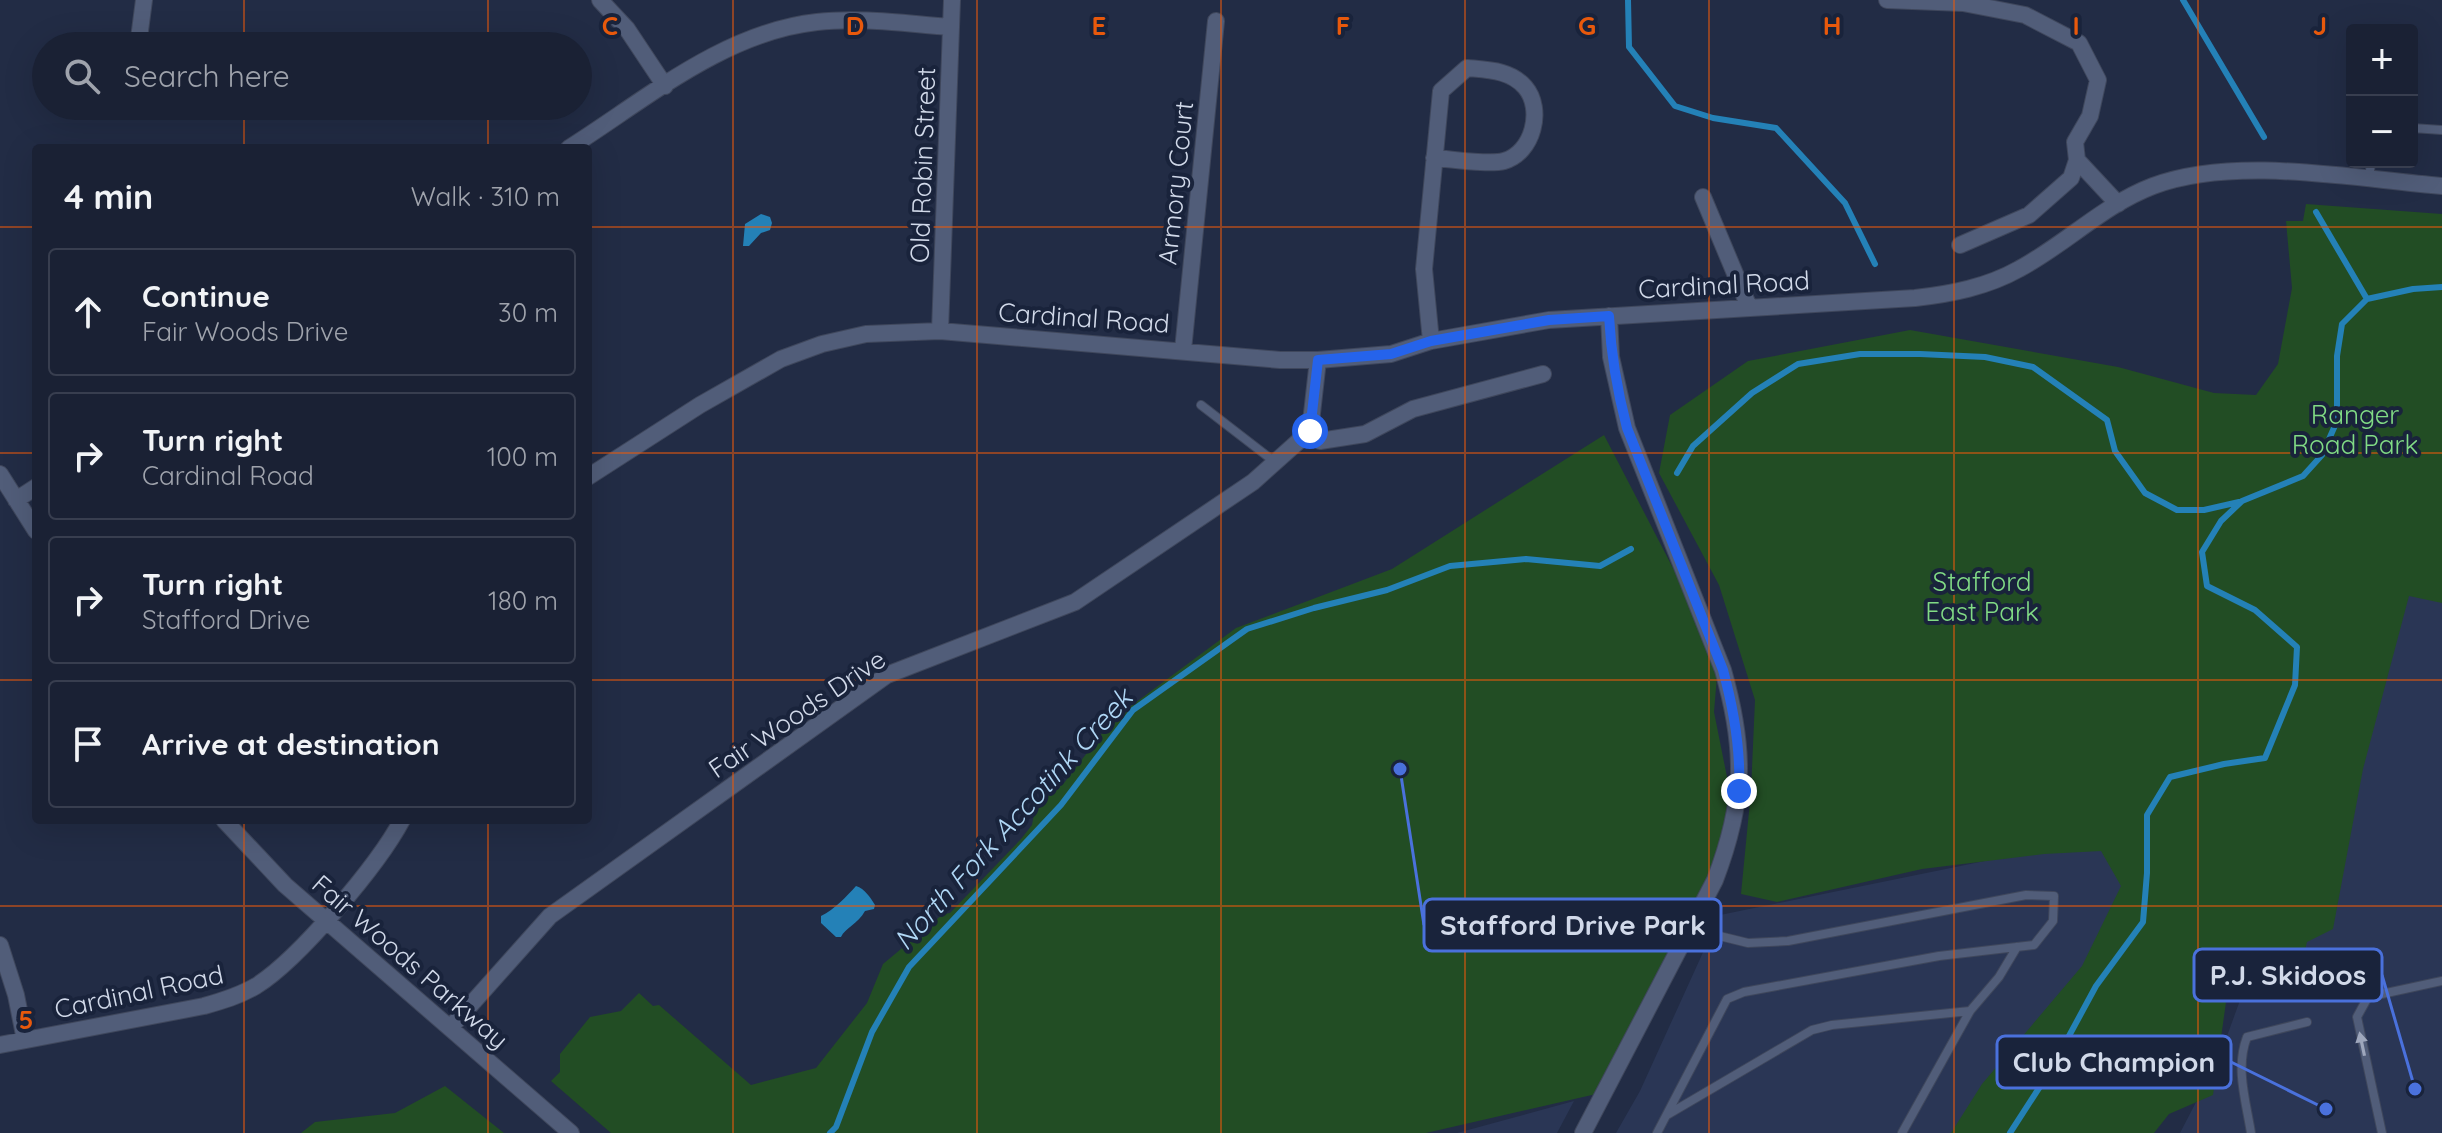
<!DOCTYPE html>
<meta charset="utf-8">
<style>
:root{--surface:#1a2134;--page:#272e40;--text:#f1f3f6;--muted:#9fa3ac;--line:#383e4f}
body{margin:0;font-family:Quicksand,sans-serif;background:var(--page);color:var(--text)}
.controls{position:absolute;right:24px;top:24px;display:grid;overflow:hidden;border-radius:8px;box-shadow:0 8px 32px #0002}
.controls button{width:72px;height:72px;display:grid;place-items:center;padding:0;border:0;border-bottom:2px solid var(--line);background:var(--surface);color:var(--text);font:40px sans-serif}
.stop{position:absolute;width:24px;height:24px;margin:-18px;border:6px solid #2563eb;border-radius:50%;background:#fff}
.stop.end{background:#2563eb;border-color:#fff;box-shadow:0 2px 8px #0008}
.list{margin:0;padding:0;list-style:none}
h2{display:flex;justify-content:space-between;align-items:center;height:104px;margin:0;padding:0 32px;font-size:34px}
h2 small{font-size:26px;font-weight:400;color:var(--muted)}
.list li{display:grid;grid-template-columns:52px 1fr auto;gap:24px;align-items:center;box-sizing:border-box;height:128px;margin:0 16px 16px;padding:0 16px;border:2px solid var(--line);border-radius:8px}
.list b{display:block;font-size:30px;white-space:nowrap}
.list p{margin:0;font-size:26px;white-space:nowrap;color:var(--muted)}
.list em{font-size:26px;font-style:normal;color:var(--muted)}
.icon{flex:none;width:44px;height:44px;fill:none;stroke:currentColor;stroke-width:2;stroke-linecap:round;stroke-linejoin:round}
.map{position:relative;flex:none;width:2442px;height:1133px;overflow:hidden}
.search{position:absolute;background:var(--surface);box-shadow:0 8px 32px #0002;left:32px;top:32px;width:560px;height:88px;display:flex;align-items:center;gap:20px;box-sizing:border-box;padding:0 28px;border-radius:44px;color:var(--muted);font-size:30px}
.panel{position:absolute;background:var(--surface);box-shadow:0 8px 32px #0002;left:32px;top:144px;width:560px;height:680px;border-radius:8px}
.map>svg:first-child{display:block}
.built{fill:#2a3655}
.green{fill:#224d24}
.water{fill:#2481b7}
.lines{fill:none;stroke-linecap:round;stroke-linejoin:round}
.stream{stroke:#2481b7;stroke-width:6}
.service-casing{stroke:#3f475c;stroke-width:10}
.minor-casing{stroke:#3f475c;stroke-width:18}
.service{stroke:#515d79;stroke-width:8}
.minor{stroke:#515d79;stroke-width:16}
.oneway{fill:#9ea7bc}
.route{stroke:#2563eb;stroke-width:10}
.grid{fill:none;stroke:#e8590c;stroke-width:2;stroke-opacity:0.55}
.labels{text-anchor:middle;stroke-width:8;stroke-linejoin:round;paint-order:stroke}
.street-label{font-size:26px;fill:#d1d9e9;stroke:#19233b}
.park-label{font-size:26px;fill:#81db85;stroke:#19233b}
.water-label{font-size:28px;font-style:italic;fill:#afd7f5;stroke:#19233b}
.grid-label{font-size:26px;text-anchor:middle;font-weight:bold;fill:#e8590c;stroke:#19233b;stroke-width:8;stroke-linejoin:round;paint-order:stroke}
.leader{fill:none;stroke:#4a71dc;stroke-width:3}
.callout-dot{fill:#4a71dc;stroke:#19233b;stroke-width:3}
.callout{fill:#19233b;stroke:#4a71dc;stroke-width:3}
.callout-label{font-size:28px;text-anchor:middle;font-weight:bold;fill:#d1d9e9}
</style>
<div class="map">
<svg width="2442" height="1133" viewBox="0 0 2442 1133">
<rect width="100%" height="100%" fill="#222c45"/>
<!-- built -->
<path class="built" d="M2442,563v570h-262l39,-75 24,-66 -95,17 -59,124h-473l24,-42 80,-176 432,-88 142,-141z
M1574,1101l-17,32h-100z"/>
<!-- green -->
<path class="green" d="M2306,204l136,10v389l-33,-7 -46,173 -30,160 -26,13 -11,45 -69,8 -14,100 -44,19 -15,19h-203l31,-49 100,-118 39,-80 -20,-35 -57,3 -122,15 -145,33 -36,-8 10,-103 4,-91 -36,-115 -60,-112 11,-58 78,-54 162,-31 208,37 96,26 42,2 22,-31 14,-76 -6,-67h17z
M1604,435l71,137 42,104 -3,36 21,105 -20,63 -110,212 -179,41h-815l-60,-52 9,-9v-18l30,-37 31,-6 18,-18 14,13 6,-1 92,80 65,-17 51,-65 16,-39 60,-50 7,-1 71,-74 11,-14 4,-22 28,-20 48,-63 124,-92 156,-59z
M445,1086l59,47h-203l14,-11 80,-9z"/>
<!-- water -->
<path class="water" d="M761,214l9,3 2,6 -2,7 -9,3 -12,13h-6l2,-22z
M856,886c9,3 14,11 19,19l-1,4 -9,2c-7,13 -20,17 -24,26h-5l-15,-14v-7c14,-7 25,-19 35,-30z"/>
<g class="lines">
<!-- stream -->
<path class="stream" d="M1628,0l1,47 46,59 38,12 63,10 69,75 30,61
M2183,0l81,137
M2316,212l51,87
M1677,473l16,-27 59,-53 46,-29 62,-10h60l65,3 48,10 74,53 8,31 30,42 32,17h27l35,-8
M830,1133l6,-6 36,-95 37,-65 152,-162 72,-95 114,-81 67,-21 73,-18 63,-24 76,-7 74,7 31,-17
M2010,1133l40,-62 46,-85 47,-64 4,-49v-58l23,-38 54,-13 41,-6 30,-73 2,-38 -42,-37 -48,-24 -5,-34 19,-31 21,-20 61,-25 19,-21 15,-34v-65l5,-32 25,-25 46,-10 29,-2"/>
<defs>
<path id="service" d="M2412,128l30,2
M2369,179l2,-17
M1201,405l74,57
M1667,1115l145,-85 20,-5 138,-14
M1657,1133l70,-134 17,-7 195,-36 95,-11 19,-24 1,-25 -28,-1 -238,46 -40,2 -57,-14
M1902,1133l68,-122 29,-34 18,-30
M2251,1133c-5,-32 -16,-65 -4,-96l60,-15
M2382,1133l-25,-116 11,-20 74,-16"/>
<path id="minor" d="M600,0l27,29 38,57
M1887,0l76,3 62,12 54,28 19,37 -8,36 -15,26 2,18 -6,18 -42,37 -69,30
M138,46l6,-46
M569,148c76,-48 155,-116 248,-126 44,-5 90,2 134,5
M2077,160l41,44
M1703,197l46,110
M940,331l12,-331
M1431,341l-7,-72 17,-178 26,-23c21,2 43,2 58,19 19,22 8,66 -21,74 -15,4 -53,-2 -70,-3
M1183,350l33,-329
M1310,431l10,10 45,-7 48,-25 130,-35
M0,474l36,57
M588,477l112,-72 81,-46 41,-15 44,-10 74,-3 340,29h38l73,-6 40,-13 118,-21 366,-22c36,-4 72,-11 104,-29 47,-25 84,-64 134,-83 83,-31 202,-7 289,0
M16,500l20,-13
M224,820l61,65 286,248
M0,945l16,50 9,45
M450,1028l100,-112 337,-241 188,-73 178,-120 57,-51 8,-71
M0,1045l204,-39c18,-5 35,-10 52,-20 43,-27 122,-121 146,-166
M1583,1133l132,-253c30,-79 31,-129 8,-210l-96,-242 -16,-71 -2,-41"/>
</defs>
<!-- service casing -->
<use href="#service" class="service-casing"/>
<!-- minor casing -->
<use href="#minor" class="minor-casing"/>
<!-- service -->
<use href="#service" class="service"/>
<!-- minor -->
<use href="#minor" class="minor"/>
</g>
<!-- one-way arrows -->
<defs><path id="oneway-solid" d="M-6-.8H1V-3.2L6.5 0L1 3.2V.8H-6Z" transform="scale(2)"/></defs>
<use class="oneway" href="#oneway-solid" transform="translate(2362 1044) rotate(-102)"/>
<g class="lines">
<!-- route -->
<path class="route" d="M1310,431l8,-71 73,-6 40,-13 118,-21 60,-4c2,39 8,74 18,112l96,242c11,40 18,79 16,121"/>
</g>
<!-- grid -->
<path class="grid" d="M244,0v46M488,0v46M733,0v1133M977,0v1133M1221,0v1133M1465,0v1133M1709,0v1133M1954,0v1133M2198,0v1133M244,106v42M488,106v42M0,227h36M588,227h1854M0,453h36M588,453h1854M0,680h36M588,680h1854M244,820v313M488,820v313M0,906h2442"/>
<g class="labels">
<!-- street labels -->
<g class="street-label">
<text transform="translate(923 165) rotate(-88)" y="9">Old Robin Street</text>
<text transform="translate(1176 183) rotate(-84)" y="9">Armory Court</text>
<text transform="translate(1724 285) rotate(-3)" y="9">Cardinal Road</text>
<text transform="translate(1084 318) rotate(4)" y="9">Cardinal Road</text>
<text transform="translate(797 714) rotate(-34)" y="9">Fair Woods Drive</text>
<text transform="translate(410 962) rotate(41)" y="9">Fair Woods Parkway</text>
<text transform="translate(139 992) rotate(-12)" y="9">Cardinal Road</text>
</g>
<!-- park labels -->
<g class="park-label">
<text x="2355" y="424">Ranger<tspan x="2355" dy="30">Road Park</tspan></text>
<text x="1982" y="591">Stafford<tspan x="1982" dy="30">East Park</tspan></text>
</g>
<!-- water labels -->
<g class="water-label">
<text transform="translate(1013 819) rotate(-48)" y="10">North Fork Accotink Creek</text>
</g>
</g>
<g class="grid-label">
<text x="610" y="35">C</text>
<text x="855" y="35">D</text>
<text x="1099" y="35">E</text>
<text x="1343" y="35">F</text>
<text x="1587" y="35">G</text>
<text x="1832" y="35">H</text>
<text x="2076" y="35">I</text>
<text x="2320" y="35">J</text>
<text x="26" y="1029">5</text>
</g>
<!-- callouts -->
<path class="leader" d="M1400 769L1424 925M2415 1089L2382 975M2326 1109L2231 1062"/>
<g class="callout-dot">
<circle cx="1400" cy="769" r="8"/>
<circle cx="2415" cy="1089" r="8"/>
<circle cx="2326" cy="1109" r="8"/>
</g>
<g class="callout">
<rect x="1424" y="899" width="297" height="52" rx="8"/>
<rect x="2194" y="949" width="188" height="52" rx="8"/>
<rect x="1997" y="1036" width="234" height="52" rx="8"/>
</g>
<g class="callout-label">
<text x="1573" y="935">Stafford Drive Park</text>
<text x="2288" y="985">P.J. Skidoos</text>
<text x="2114" y="1072">Club Champion</text>
</g>
</svg>
<div class="controls">
<button>+</button>
<button>−</button>
</div>
<div class="stop" style="left:1310px;top:431px"></div>
<div class="stop end" style="left:1739px;top:791px"></div>
<div class="search"><svg class="icon" aria-label="search" viewBox="0 0 24 24"><circle cx="10" cy="10" r="6"/><path d="M15 15l6 6"/></svg>Search here</div>
<section class="panel">
<h2>4 min<small>Walk · 310 m</small></h2>
<ul class="list">
<li><svg class="icon" aria-label="ahead" viewBox="0 0 24 24"><path d="M12 20V5M6 11l6-6 6 6"/></svg><div><b>Continue</b><p>Fair Woods Drive</p></div><em>30 m</em></li>
<li><svg class="icon" aria-label="right" viewBox="0 0 24 24"><path d="M7 20v-9h11M14 6l5 5-5 5"/></svg><div><b>Turn right</b><p>Cardinal Road</p></div><em>100 m</em></li>
<li><svg class="icon" aria-label="right" viewBox="0 0 24 24"><path d="M7 20v-9h11M14 6l5 5-5 5"/></svg><div><b>Turn right</b><p>Stafford Drive</p></div><em>180 m</em></li>
<li><svg class="icon" aria-label="arrive" viewBox="0 0 24 24"><path d="M6 21V4h12l-3 4 3 4H6"/></svg><div><b>Arrive at destination</b></div></li>
</ul>
</section>
</div>
